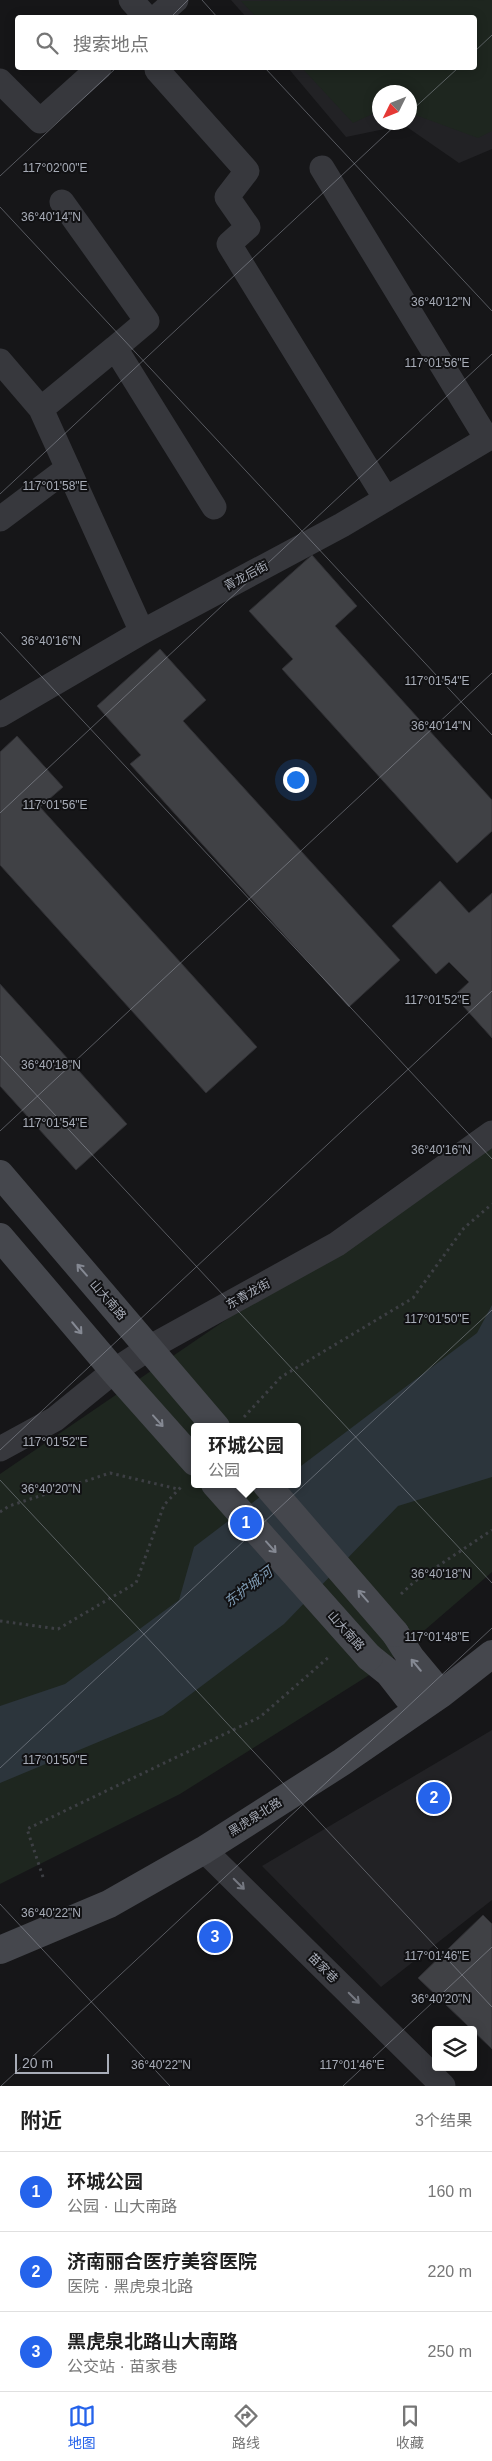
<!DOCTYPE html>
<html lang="zh">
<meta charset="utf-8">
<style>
:root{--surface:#fff;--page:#f2f2f2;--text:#222;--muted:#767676;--line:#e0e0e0;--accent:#2563eb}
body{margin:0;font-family:Arial,"Noto Sans SC",sans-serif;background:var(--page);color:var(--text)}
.controls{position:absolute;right:15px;bottom:15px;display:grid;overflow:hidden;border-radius:5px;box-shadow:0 2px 12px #0003}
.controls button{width:45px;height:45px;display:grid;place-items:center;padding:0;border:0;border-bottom:1px solid var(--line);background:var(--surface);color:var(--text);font:25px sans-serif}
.compass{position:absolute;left:372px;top:85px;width:45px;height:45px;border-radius:50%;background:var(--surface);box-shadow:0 2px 12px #0003;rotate:227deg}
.scale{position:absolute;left:15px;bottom:12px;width:94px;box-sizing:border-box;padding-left:5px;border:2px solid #a8adb8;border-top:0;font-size:14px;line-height:18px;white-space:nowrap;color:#a8adb8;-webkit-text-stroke:4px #111113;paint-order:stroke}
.you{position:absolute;left:295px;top:779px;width:18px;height:18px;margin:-12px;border:4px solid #fff;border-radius:50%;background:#1a73e8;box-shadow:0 0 0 8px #1a73e833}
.badge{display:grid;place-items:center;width:32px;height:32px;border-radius:50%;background:var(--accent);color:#fff;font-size:16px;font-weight:700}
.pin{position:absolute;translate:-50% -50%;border:2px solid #fff;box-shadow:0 1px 5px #0006}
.popup{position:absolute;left:191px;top:1423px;width:110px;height:65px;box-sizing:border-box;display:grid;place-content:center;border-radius:5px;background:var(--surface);filter:drop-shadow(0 1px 4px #0005);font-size:16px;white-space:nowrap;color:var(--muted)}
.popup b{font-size:19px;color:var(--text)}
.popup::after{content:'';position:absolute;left:50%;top:100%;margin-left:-10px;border:10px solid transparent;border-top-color:var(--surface)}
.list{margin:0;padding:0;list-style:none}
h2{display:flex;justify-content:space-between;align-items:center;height:65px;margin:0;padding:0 20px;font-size:21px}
h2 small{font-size:16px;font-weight:400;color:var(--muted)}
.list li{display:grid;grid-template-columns:32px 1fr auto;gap:15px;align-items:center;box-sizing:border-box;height:80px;padding:0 20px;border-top:1px solid var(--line)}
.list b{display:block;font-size:19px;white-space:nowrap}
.list p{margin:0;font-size:16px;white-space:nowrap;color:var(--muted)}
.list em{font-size:16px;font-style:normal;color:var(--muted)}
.icon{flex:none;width:28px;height:28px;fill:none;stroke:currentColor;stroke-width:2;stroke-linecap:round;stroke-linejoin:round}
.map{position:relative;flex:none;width:492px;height:2086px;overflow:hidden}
.search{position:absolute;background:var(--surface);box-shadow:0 2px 12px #0003;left:15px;right:15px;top:15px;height:55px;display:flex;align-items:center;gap:12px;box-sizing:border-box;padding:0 18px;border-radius:5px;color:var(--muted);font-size:19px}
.sheet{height:305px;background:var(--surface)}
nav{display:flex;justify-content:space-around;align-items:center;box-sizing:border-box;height:70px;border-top:1px solid var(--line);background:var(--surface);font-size:14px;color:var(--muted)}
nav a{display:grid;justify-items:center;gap:2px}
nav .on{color:var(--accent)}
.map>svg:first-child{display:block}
.built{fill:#222225;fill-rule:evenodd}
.green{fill:#1e261f;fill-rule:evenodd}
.water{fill:#2c353c}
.building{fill:#404145;stroke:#303034}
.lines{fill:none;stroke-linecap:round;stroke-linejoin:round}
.path{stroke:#3d3f44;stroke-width:3;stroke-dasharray:2.5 4;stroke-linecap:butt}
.street{stroke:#37383d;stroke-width:25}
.secondary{stroke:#45474d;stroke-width:28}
.secondary-bridge{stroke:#45474d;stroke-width:28}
.oneway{stroke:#858993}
.oneway2{stroke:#757881}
.ticks{fill:none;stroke:#a8adb8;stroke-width:1;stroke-opacity:0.45}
.labels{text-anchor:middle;stroke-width:4;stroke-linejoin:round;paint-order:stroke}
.street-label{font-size:12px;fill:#a8adb8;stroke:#111113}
.water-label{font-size:14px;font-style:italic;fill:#7f9bb3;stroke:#111113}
.ticks-label{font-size:12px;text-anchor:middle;fill:#a8adb8;stroke:#111113;stroke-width:4;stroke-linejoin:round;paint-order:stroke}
</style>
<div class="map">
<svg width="492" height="2086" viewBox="0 0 492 2086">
<rect width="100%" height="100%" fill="#161618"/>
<!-- built -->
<path class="built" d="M231,0h261v149l-33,14 -55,-38 -58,12 -58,-69h186v-50l-228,-1zM380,92h30v30h-30z
M492,1730v170l-111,87 -119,-121z"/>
<!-- green -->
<path class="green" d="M492,0v131l-14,7 -68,-25v-21h-30l-1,19 -26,12 -51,-55h172v-50l-218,-1 -15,-16z
M492,1138v434l-110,95 -202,127 -180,90v-410zM195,1427h102v57h-102z"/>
<!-- water -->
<path class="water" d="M492,1305v172l-94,29 -114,118 -121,91 -163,68v-77l65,-22 114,-84 15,-53 83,-63h20v-15l180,-136z"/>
<!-- building -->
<path class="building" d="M312,555l45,51 -22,20 157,174v31l-35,32 -175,-194 11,-10 -44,-48z
M160,649l46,51 -23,21 217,239 -51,47 -219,-243 11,-9 -44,-49z
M17,736l46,51 -23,20 217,240 -51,46 -206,-228v-113z
M440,881l29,32 23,-20v145l-38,-42 15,-14 -20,-20 -13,12 -44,-48z
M0,984l127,140 -51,46 -76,-84z
M483,1915l9,9v125l-74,-71z"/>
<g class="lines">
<!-- path -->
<path class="path" d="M244,1417l37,-40 132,-79 51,-70 28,-24
M0,1512l9,-6 101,-33 68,16
M401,1594l13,-12 78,-52
M0,1621l58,8 78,-46 28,-78 17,-18
M43,1877l-16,-48 233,-112 70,-61"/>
<!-- street -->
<path class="street" d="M131,0l16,18
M156,18l20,-18
M157,70l90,101 -20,26 21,30 -19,17 157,255
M0,81l40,40 59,-53
M322,168l165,271
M62,202l85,119 -32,27
M0,361l41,48 101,223
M41,409l74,-61 99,159
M0,519l68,-51
M0,715l142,-83 200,-107 150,-89
M0,1449l55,-30 59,-48 35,-23 188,-104 155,-111
M204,1850l239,236"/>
<!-- secondary -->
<path class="secondary" d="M0,1174l216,253
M0,1237l114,134 81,91
M395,1633l16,25 30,36
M369,1657l20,16 29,37
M0,1950l109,-46 95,-54 138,-88 99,-68 51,-40"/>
<!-- secondary-bridge -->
<path class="secondary-bridge" d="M215,1484l154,173
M266,1484l129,149"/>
</g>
<!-- one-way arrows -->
<defs><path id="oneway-shaft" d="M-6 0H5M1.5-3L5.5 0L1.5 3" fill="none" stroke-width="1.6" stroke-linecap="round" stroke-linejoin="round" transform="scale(1.25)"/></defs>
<g class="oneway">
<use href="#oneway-shaft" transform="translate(82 1270) rotate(-131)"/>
<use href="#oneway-shaft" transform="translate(77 1328) rotate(50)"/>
<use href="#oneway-shaft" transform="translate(158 1421) rotate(48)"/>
<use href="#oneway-shaft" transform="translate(271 1547) rotate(48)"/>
<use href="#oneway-shaft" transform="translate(363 1596) rotate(-131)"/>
<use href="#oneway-shaft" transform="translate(416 1665) rotate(-130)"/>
</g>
<g class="oneway2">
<use href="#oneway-shaft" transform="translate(239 1884) rotate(45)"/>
<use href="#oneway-shaft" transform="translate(354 1998) rotate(45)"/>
</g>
<!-- ticks -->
<path class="ticks" d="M202,0l16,18M170,18l18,-18M474,52l18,-17M265,68l227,243M410,112l48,-44M0,176l116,-108M0,207l492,528M0,494l399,-372M0,632l492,527M0,813l492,-459M0,1056l492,527M0,1131l492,-458M0,1450l492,-459M0,1480l492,527M0,1768l492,-458M0,1904l170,182M1,2086l491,-458M343,2086l149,-139"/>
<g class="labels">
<!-- street labels -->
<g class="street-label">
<text transform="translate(246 576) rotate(-28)" y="4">青龙后街</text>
<text transform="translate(248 1294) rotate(-29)" y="4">东青龙街</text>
<text transform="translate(108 1300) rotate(49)" y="4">山大南路</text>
<text transform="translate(346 1631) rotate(48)" y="4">山大南路</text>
<text transform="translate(255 1817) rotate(-32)" y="4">黑虎泉北路</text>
<text transform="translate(323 1968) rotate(45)" y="4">苗家巷</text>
</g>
<!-- water labels -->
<g class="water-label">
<text transform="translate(248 1587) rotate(-37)" y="5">东护城河</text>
</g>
</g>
<g class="ticks-label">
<text x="55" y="172">117°02'00"E</text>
<text x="51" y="221">36°40'14"N</text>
<text x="441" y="306">36°40'12"N</text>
<text x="437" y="367">117°01'56"E</text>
<text x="55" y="490">117°01'58"E</text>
<text x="51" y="645">36°40'16"N</text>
<text x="437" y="685">117°01'54"E</text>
<text x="441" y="730">36°40'14"N</text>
<text x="55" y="809">117°01'56"E</text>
<text x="437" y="1004">117°01'52"E</text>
<text x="51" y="1069">36°40'18"N</text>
<text x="55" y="1127">117°01'54"E</text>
<text x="441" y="1154">36°40'16"N</text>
<text x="437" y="1323">117°01'50"E</text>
<text x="55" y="1446">117°01'52"E</text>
<text x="51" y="1493">36°40'20"N</text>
<text x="441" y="1578">36°40'18"N</text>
<text x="437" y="1641">117°01'48"E</text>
<text x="55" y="1764">117°01'50"E</text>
<text x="51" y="1917">36°40'22"N</text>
<text x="437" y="1960">117°01'46"E</text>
<text x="441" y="2003">36°40'20"N</text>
<text x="161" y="2069">36°40'22"N</text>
<text x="352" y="2069">117°01'46"E</text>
</g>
</svg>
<div class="controls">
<button><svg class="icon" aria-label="layers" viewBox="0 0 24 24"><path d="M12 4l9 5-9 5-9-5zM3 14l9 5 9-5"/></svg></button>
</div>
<svg class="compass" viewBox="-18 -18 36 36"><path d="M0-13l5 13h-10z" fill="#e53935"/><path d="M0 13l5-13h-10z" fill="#767676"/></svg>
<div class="scale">20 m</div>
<div class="you"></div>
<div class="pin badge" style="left:246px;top:1523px">1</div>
<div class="popup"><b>环城公园</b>公园</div>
<div class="pin badge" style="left:434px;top:1798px">2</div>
<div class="pin badge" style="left:215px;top:1937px">3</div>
<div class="search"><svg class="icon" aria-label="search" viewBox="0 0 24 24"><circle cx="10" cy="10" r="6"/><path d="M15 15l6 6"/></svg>搜索地点</div>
</div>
<section class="sheet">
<h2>附近<small>3个结果</small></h2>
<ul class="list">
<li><span class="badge">1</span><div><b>环城公园</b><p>公园 · 山大南路</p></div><em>160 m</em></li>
<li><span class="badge">2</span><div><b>济南丽合医疗美容医院</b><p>医院 · 黑虎泉北路</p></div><em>220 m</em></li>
<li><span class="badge">3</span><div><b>黑虎泉北路山大南路</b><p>公交站 · 苗家巷</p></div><em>250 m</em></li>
</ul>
</section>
<nav>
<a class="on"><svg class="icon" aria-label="map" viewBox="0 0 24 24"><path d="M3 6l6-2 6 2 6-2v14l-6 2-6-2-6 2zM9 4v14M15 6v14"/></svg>地图</a>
<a><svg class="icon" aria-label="directions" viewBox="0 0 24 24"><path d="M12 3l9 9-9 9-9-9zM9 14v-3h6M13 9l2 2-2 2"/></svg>路线</a>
<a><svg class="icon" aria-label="saved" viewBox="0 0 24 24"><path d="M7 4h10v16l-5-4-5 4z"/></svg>收藏</a>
</nav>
